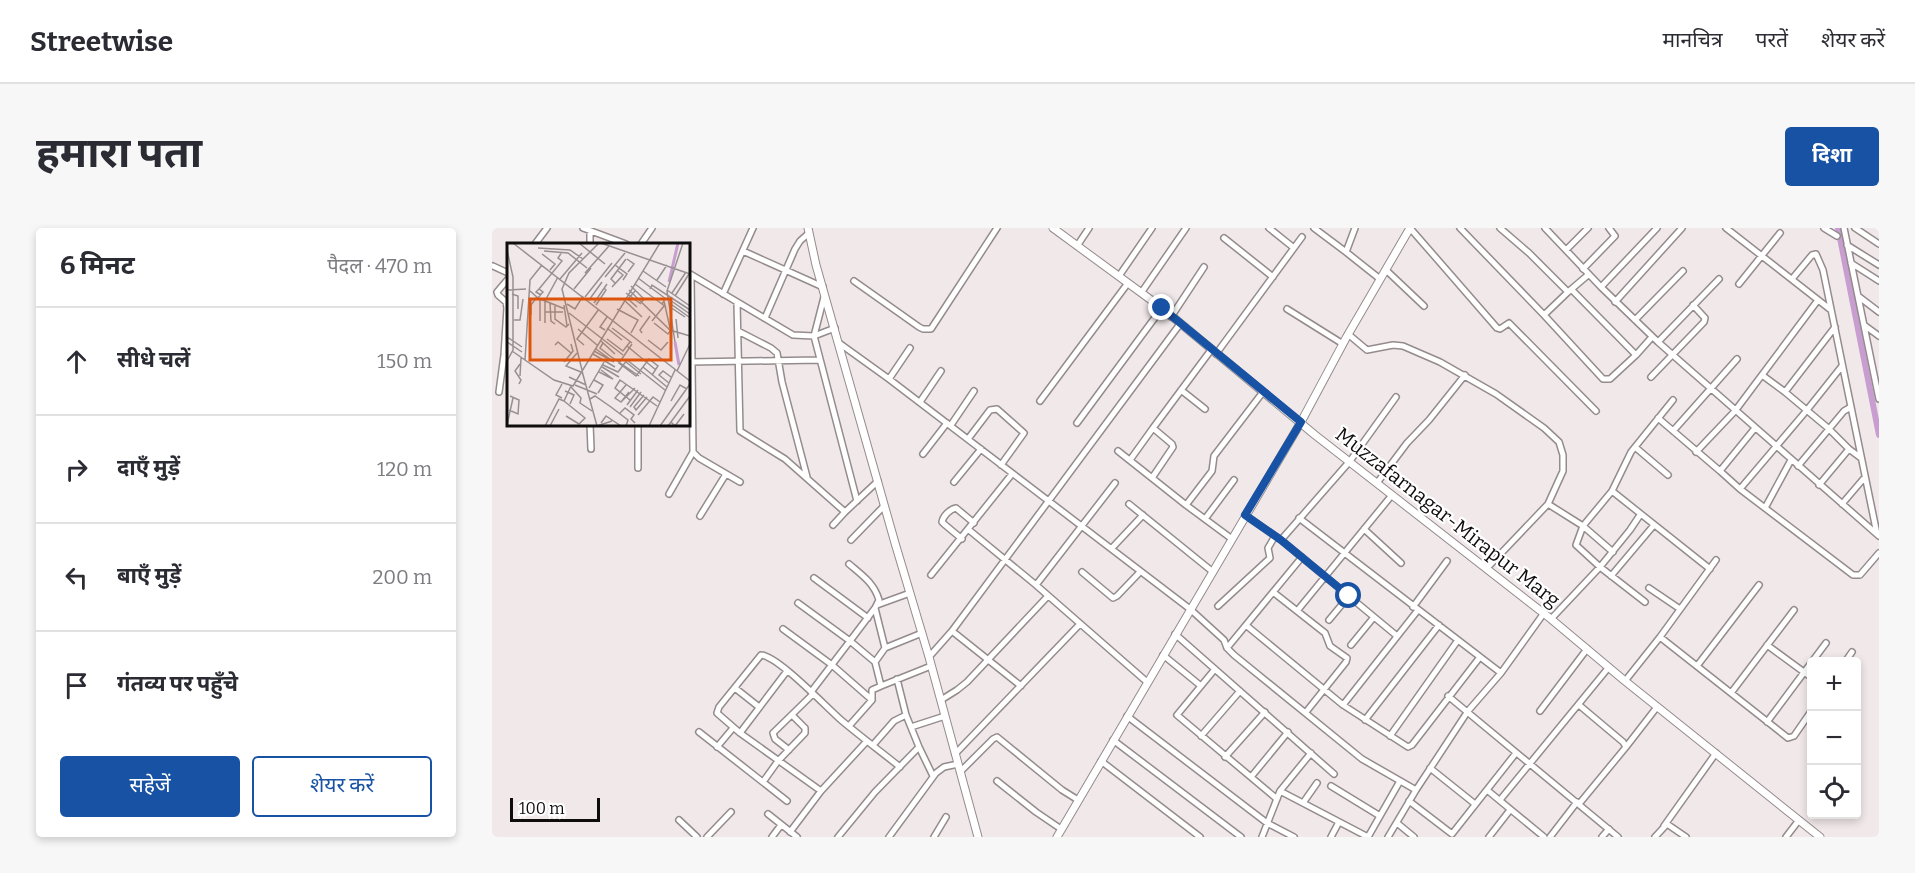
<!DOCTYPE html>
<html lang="hi">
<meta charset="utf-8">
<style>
:root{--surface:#fff;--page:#f7f7f7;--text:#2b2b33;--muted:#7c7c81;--line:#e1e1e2;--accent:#1852a4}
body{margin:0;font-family:Bitter,"Noto Sans Devanagari",serif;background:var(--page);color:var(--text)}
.controls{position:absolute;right:18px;bottom:18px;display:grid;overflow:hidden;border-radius:6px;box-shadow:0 3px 9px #0003}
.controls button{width:54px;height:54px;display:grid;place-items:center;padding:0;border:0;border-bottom:2px solid var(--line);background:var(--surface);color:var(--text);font:30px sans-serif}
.scale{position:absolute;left:18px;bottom:15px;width:90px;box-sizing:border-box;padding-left:6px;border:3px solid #0f0c0d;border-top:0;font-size:16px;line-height:21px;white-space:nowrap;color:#0f0c0d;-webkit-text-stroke:4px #fff;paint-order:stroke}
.stop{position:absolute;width:18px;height:18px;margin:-14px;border:4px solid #1852a4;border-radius:50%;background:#fff}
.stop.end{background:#1852a4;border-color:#fff;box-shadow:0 2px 6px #0008}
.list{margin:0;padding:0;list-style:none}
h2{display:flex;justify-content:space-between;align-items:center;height:78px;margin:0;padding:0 24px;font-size:26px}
h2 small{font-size:20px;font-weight:400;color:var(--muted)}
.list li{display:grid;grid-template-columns:39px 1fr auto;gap:18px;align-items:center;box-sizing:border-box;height:108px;padding:0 24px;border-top:2px solid var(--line)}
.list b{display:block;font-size:22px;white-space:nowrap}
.list em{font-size:20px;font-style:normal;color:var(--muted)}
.actions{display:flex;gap:12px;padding:18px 24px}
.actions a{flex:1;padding:14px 0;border:2px solid var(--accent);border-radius:6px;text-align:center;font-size:21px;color:var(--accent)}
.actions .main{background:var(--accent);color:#fff}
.icon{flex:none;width:33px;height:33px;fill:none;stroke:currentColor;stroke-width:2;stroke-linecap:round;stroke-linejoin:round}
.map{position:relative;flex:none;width:1387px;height:609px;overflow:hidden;border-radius:6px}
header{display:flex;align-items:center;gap:36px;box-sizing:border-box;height:84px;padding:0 30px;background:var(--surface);border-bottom:2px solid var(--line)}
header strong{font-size:28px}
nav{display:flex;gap:33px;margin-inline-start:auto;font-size:21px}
.intro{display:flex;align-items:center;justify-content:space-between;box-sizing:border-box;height:144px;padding:0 36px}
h1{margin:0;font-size:42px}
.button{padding:15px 27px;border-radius:6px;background:var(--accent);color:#fff;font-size:21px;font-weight:700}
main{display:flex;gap:36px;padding:0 36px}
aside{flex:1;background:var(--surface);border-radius:6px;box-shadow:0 3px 9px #0003}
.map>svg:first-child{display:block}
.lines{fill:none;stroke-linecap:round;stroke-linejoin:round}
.canal{stroke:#c79ecf;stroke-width:6}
.street-casing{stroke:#948b8d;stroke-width:8}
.secondary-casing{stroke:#948b8d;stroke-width:9}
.street{stroke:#fff;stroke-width:5}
.secondary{stroke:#fff;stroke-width:7}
.route{stroke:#1852a4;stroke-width:8}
.labels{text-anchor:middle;stroke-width:4.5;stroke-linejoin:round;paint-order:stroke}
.street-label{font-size:20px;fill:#0f0c0d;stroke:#fff}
.inset-river{fill:none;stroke:#c79ecf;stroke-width:3}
.inset-road{fill:none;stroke:#979092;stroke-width:1.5}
.view{fill:#dd550c;fill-opacity:0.15;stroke:#dd550c;stroke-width:3}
.inset-edge{fill:none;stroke:#0f0c0d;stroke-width:3}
</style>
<header>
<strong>Streetwise</strong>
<nav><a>मानचित्र</a><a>परतें</a><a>शेयर करें</a></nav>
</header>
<div class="intro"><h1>हमारा पता</h1><a class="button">दिशा</a></div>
<main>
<aside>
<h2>6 मिनट<small>पैदल · 470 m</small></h2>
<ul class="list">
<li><svg class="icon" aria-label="ahead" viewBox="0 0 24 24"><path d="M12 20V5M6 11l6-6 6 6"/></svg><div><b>सीधे चलें</b></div><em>150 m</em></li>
<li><svg class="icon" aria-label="right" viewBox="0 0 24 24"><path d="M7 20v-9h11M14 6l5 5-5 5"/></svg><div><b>दाएँ मुड़ें</b></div><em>120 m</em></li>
<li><svg class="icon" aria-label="left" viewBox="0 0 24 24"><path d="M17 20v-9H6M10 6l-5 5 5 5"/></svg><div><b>बाएँ मुड़ें</b></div><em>200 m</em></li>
<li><svg class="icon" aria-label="arrive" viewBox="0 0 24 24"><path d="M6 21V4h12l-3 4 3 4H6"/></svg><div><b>गंतव्य पर पहुँचे</b></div></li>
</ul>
<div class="actions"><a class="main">सहेजें</a><a>शेयर करें</a></div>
</aside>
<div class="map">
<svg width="1387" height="609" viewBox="0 0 1387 609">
<rect width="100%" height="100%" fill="#f1e8ea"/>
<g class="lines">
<!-- canal -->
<path class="canal" d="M1346,0l41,207"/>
<defs>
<path id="street" d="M91,0l43,16
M777,0l25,20
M822,0l32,24
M863,0l-9,24 34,27
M918,0l87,100 3,1 9,-6 87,88
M968,0l84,87
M1008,0l29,25 39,39 20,-17
M1053,0l56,59 57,55 221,194
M1234,0l105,82
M1332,0l13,8
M1352,0l35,171
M1363,0l24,16
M732,10l49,39
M43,16l12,-16
M98,16v-13
M149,16l11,-16
M1355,17l32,20
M585,18l12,-18
M1074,22l22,-22
M251,23l80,36
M1359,35l28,18
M1,38l15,7
M1091,41l32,-33 -6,-8
M894,42l38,36
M198,46l103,61 21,1 21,-8
M199,47l2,177 6,6 41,24
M627,48l33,-48
M1300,51l20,-24 4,-1 7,16 54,264
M362,53l65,46 4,2h8l66,-101
M1247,56l41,-51
M1109,59l56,-59
M1080,62l64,65 16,-18
M1076,64l-24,23 59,64h7l26,-24
M649,65l45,-65
M231,66l30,-66
M1366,68l21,16
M332,69l-10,39 43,165
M1123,74l67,-74
M245,75l3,128 45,28 60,53 33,-31
M795,81l56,35
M679,89l33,-50
M273,90l30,-69 5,-8 9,-8
M1143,92l48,-49
M1372,97l15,11
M246,103l33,17 6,5 5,29 25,95
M856,106l19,16 26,-5 10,1 37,16 56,32 48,34 15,14 4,13v16l-15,33 -61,64
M1166,114l61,-63
M347,115l50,36 301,230 34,31 3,8 7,7 128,104 54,31
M724,126l86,-117
M197,134l130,-2
M1270,147l23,17 50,-65
M1159,149l53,-55 1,-4 -12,-13
M397,151l21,-31
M689,162l24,19
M7,164l5,-37 3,-47 -1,-6 -8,-7 -1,-3 11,-13
M1293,164l43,36 21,21 12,9
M548,173l88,-118
M428,174l21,-31
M1166,190l62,53 35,-43
M585,195l85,-115
M98,196l1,25
M146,196v44
M459,197l23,-34
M661,200l58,-78
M1181,203l64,-72
M476,211l22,-29 7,-1 27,24 -23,32
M1143,219l33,28
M626,223l68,54
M1204,224l39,-41 83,-111
M431,226l24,-31
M638,232l23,-32 19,16 1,3 -21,31
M1306,238l46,-55 7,-4
M1228,243l20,18 113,86h7l19,-22
M462,254l27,-33
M885,255l30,-40 22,-23 36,-45
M1327,257l30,-36
M1248,261l67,-79 35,-44
M1120,263l98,78
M177,266l24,-42
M637,276l84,68
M1056,276l35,22 30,26
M1350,276l23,-27
M1273,280l26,-48
M753,287l36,25 116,96
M1148,287l-10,15 -30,37 -24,-22 7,-19 29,-35 19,-39 42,-52
M208,288l26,-42
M807,290l202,155 43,-60
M713,291l29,-39
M341,297l12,-13
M872,301l37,34
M477,302l67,55 111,97
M470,311l-18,-15 -2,-2c1,-6 8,-13 14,-14l18,15
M740,311l-46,-34 26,-34 2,-15 49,-64
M359,312l33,-34
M789,312l69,-79 46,-64
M620,320l31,-33
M357,336c13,11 25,19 30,36l-4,8 10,40 -10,14 6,24 -9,4v10l-23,26
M590,344l31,26 4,-2 23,-24
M439,347l81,-101
M1119,348l43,-51
M322,350l54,40
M544,357l79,-102
M1157,360l31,21
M781,364l52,41 5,13 17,12 -1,4 -40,50
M306,375l52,38 -39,51
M385,377l33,-12
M726,378l52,-48 -2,-10 7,-12
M921,379l34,-46
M805,383l95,-116
M1059,391l49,-52 45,35
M837,392l20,-24
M755,398l96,79 65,42 4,-2 68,-88
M291,401l49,36 40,35
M683,406l159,140
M1168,409l128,101 6,-2 18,-26
M859,417l23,-28
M1275,417l45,33
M393,420l37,-15
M735,420l75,-91
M671,427l38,31
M437,429l23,-26
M383,434l-25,-21 25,-33
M1353,434l7,-10
M1205,438l62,-81
M723,441l-38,46 100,84
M1133,453l35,-44 56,-77
M389,458l50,-20
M529,458l-69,-55 228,-307
M243,460l24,19
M1239,465l63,-83
M956,468l170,141
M449,472l16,-10 10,-8 81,-86
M851,477l75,-95
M1048,483l47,-62
M635,488l140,107 27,14
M873,492l74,-95
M1275,494l59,-79
M419,499l34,-11
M207,504l88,69
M248,505l47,-62
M709,508l39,-45
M898,508l68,-96
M621,512l128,97
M381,517l21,-24 12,-6
M225,519l16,-19
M427,519l14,29
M1134,519l31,-40
M297,522l-14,-11 -2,-6 40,-39
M463,526l125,-130
M733,529l40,-45
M609,533l99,76
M938,540l45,36
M468,544l33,-33 4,-2 65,53 16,10
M759,549l37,-45
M505,553l39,31 25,17
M271,554l15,-21 27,-28v-5l-13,-13
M839,558l49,30
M995,562l57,47
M329,563l-81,-58 -23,-20 2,-6 42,-52c17,1 65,52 80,65 19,16 39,31 59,47
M788,563l88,46
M1008,572l109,-133
M917,573l43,33 64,-81
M811,575l14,-20
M1087,576l47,-57 -3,-5 -44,-37
M276,586l29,23
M187,592l18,17
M905,595l17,14
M1172,598l52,-73
M298,604l31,-41 46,-50
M215,609l24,-25
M280,609l9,-12
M346,609l37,-45 44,-45 -13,-32 -9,-36
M397,609l47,-64 8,-6 14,-3
M442,609l12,-20
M770,609l18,-46 31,-38
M839,609l8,-15
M876,609l32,-56
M896,609l28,-47 52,-79 33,-38
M997,609l21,-27
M1058,609l27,-35
M1110,609l7,-8
M1163,609l12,-13 19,13
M1294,609l13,-17"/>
<path id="secondary" d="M316,0l8,37 79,278 34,114 49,180
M561,0l109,80 153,127 236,184 74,62 195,156
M565,609l244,-415 45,-84 64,-110"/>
</defs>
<!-- street casing -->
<use href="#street" class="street-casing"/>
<!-- secondary casing -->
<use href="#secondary" class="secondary-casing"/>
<!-- street -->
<use href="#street" class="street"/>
<!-- secondary -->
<use href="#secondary" class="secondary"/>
</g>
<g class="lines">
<!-- route -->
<path class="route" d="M670,80l139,114 -56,93 36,25 68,56"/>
</g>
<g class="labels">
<!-- street labels -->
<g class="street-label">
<text transform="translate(956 289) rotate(38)" y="7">Muzzafarnagar-Mirapur Marg</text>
</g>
</g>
<!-- overview -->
<g transform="translate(15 15)">
<rect width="183" height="183" fill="#f1e8ea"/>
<path class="inset-river" d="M162,39l9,-39M168,99l4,23"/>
<path class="inset-road" d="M6,0l177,138M72,0l26,21M94,0l89,31M31,5l32,2 13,9M0,7l6,27v73l-6,11M37,8l24,2 19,15M35,11l13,10 -5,6M120,16l7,5 -6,8M108,22l12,9 -4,6M136,28l23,16M78,30l24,-27M98,34l20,-24M131,35l28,21M53,36l22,-26M150,37l10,-15M108,40l-4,-4 15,-20M128,41l31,23M124,43l13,13 -3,4M105,44l11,-12 -5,-4M32,46l23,-28 -4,-3 4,-6M67,46l17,-21M143,46l2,-4 38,25M0,47l19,-1M22,47l9,8 27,11M122,47l41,40 20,6M129,47l-8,9 9,8M160,47l23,16M119,50l15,11M165,50l14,-21M5,51l6,2v13M168,53l14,-22M78,54l27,-34M31,55l4,-5 1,-1 -4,-3 -3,3 5,3M160,55l23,16M33,56v22M116,56l19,18M82,57l13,-18M161,59l21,15M43,60l1,18 4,3M87,60l13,-19M60,61l8,5 8,-13M155,61l2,-3 6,27M57,62l3,21M89,62l10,-15 -2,-2M48,63v13l11,8 3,-3M163,64l15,10M110,66l21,11 -7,13M38,69h18M62,70l54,42M24,72v-10l6,-8M169,76l2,19M7,77h6l3,-21M145,78l12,-15M38,80v-22l13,-24M147,80l14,11 3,-4M100,85l15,12M105,85l20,15M71,86l19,16M98,87l-5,-3 7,-10M135,90l-2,-3 10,-14M0,94l15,10M100,96l16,12 7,-9M141,97l13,10 7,-8M94,98l14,13M0,99l15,10M168,99l-8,-51 16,-48M96,100l-3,5 10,8M125,101l-13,19 17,13 13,-17 9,7 -6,9M48,102l3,-3 13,11M77,102l-7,-6 22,-30M120,103l29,24M89,106l18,13M5,108l42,29 19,6 87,-143M87,108l20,11M70,110l-11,13 15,6M86,111l22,13M103,113l29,20M18,117l5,-80 12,-15M57,119l9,-11 -2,-7M119,119l15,12M96,122l15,7 9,-12 38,30M95,124l17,10M136,124l24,20M75,127l-20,-81 7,-16 30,-30M75,128l15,55 15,-5M170,128l13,-27M92,129l14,7 -12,-9M13,133l1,-18M62,134l17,8M87,137l9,5 -5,8M162,140l-10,-8 4,-4 8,6M12,141l2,-4 -6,-9 5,-7M68,142l22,9M119,142l-11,13 6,4 8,-10M64,144l10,11 -1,5 12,8M82,145l15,-26M58,148l9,4 -4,9M137,152l-10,12 2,3 11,-13M55,155l-6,-3 6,-11M83,156l5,-3 16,11 17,13 -2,6M123,157l-15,-12 5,-8 37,26M57,158l21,17 -6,6 -13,-8M164,158l9,-16 7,4M114,159l14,-14M120,162l11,-15M123,164l11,-15M2,167l9,4 1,-14 -9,-4M113,170l5,-5 9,7 -3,4 4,4M131,172l15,-18 7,5M164,179l4,4 9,-12M94,180l5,-7 15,10M0,182l6,-27M38,183l14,-27 5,2 7,-15M43,183l9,-17M142,183l26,-56M153,183l30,-42M161,183l22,-30"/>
<path class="view" d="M23,56h141v61h-141z"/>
<rect width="183" height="183" class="inset-edge"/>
</g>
</svg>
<div class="controls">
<button>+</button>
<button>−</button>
<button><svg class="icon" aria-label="locate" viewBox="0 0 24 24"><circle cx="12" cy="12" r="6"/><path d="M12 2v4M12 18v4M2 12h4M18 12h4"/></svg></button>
</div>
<div class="scale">100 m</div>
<div class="stop" style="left:857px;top:368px"></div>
<div class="stop end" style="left:670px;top:80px"></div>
</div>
</main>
